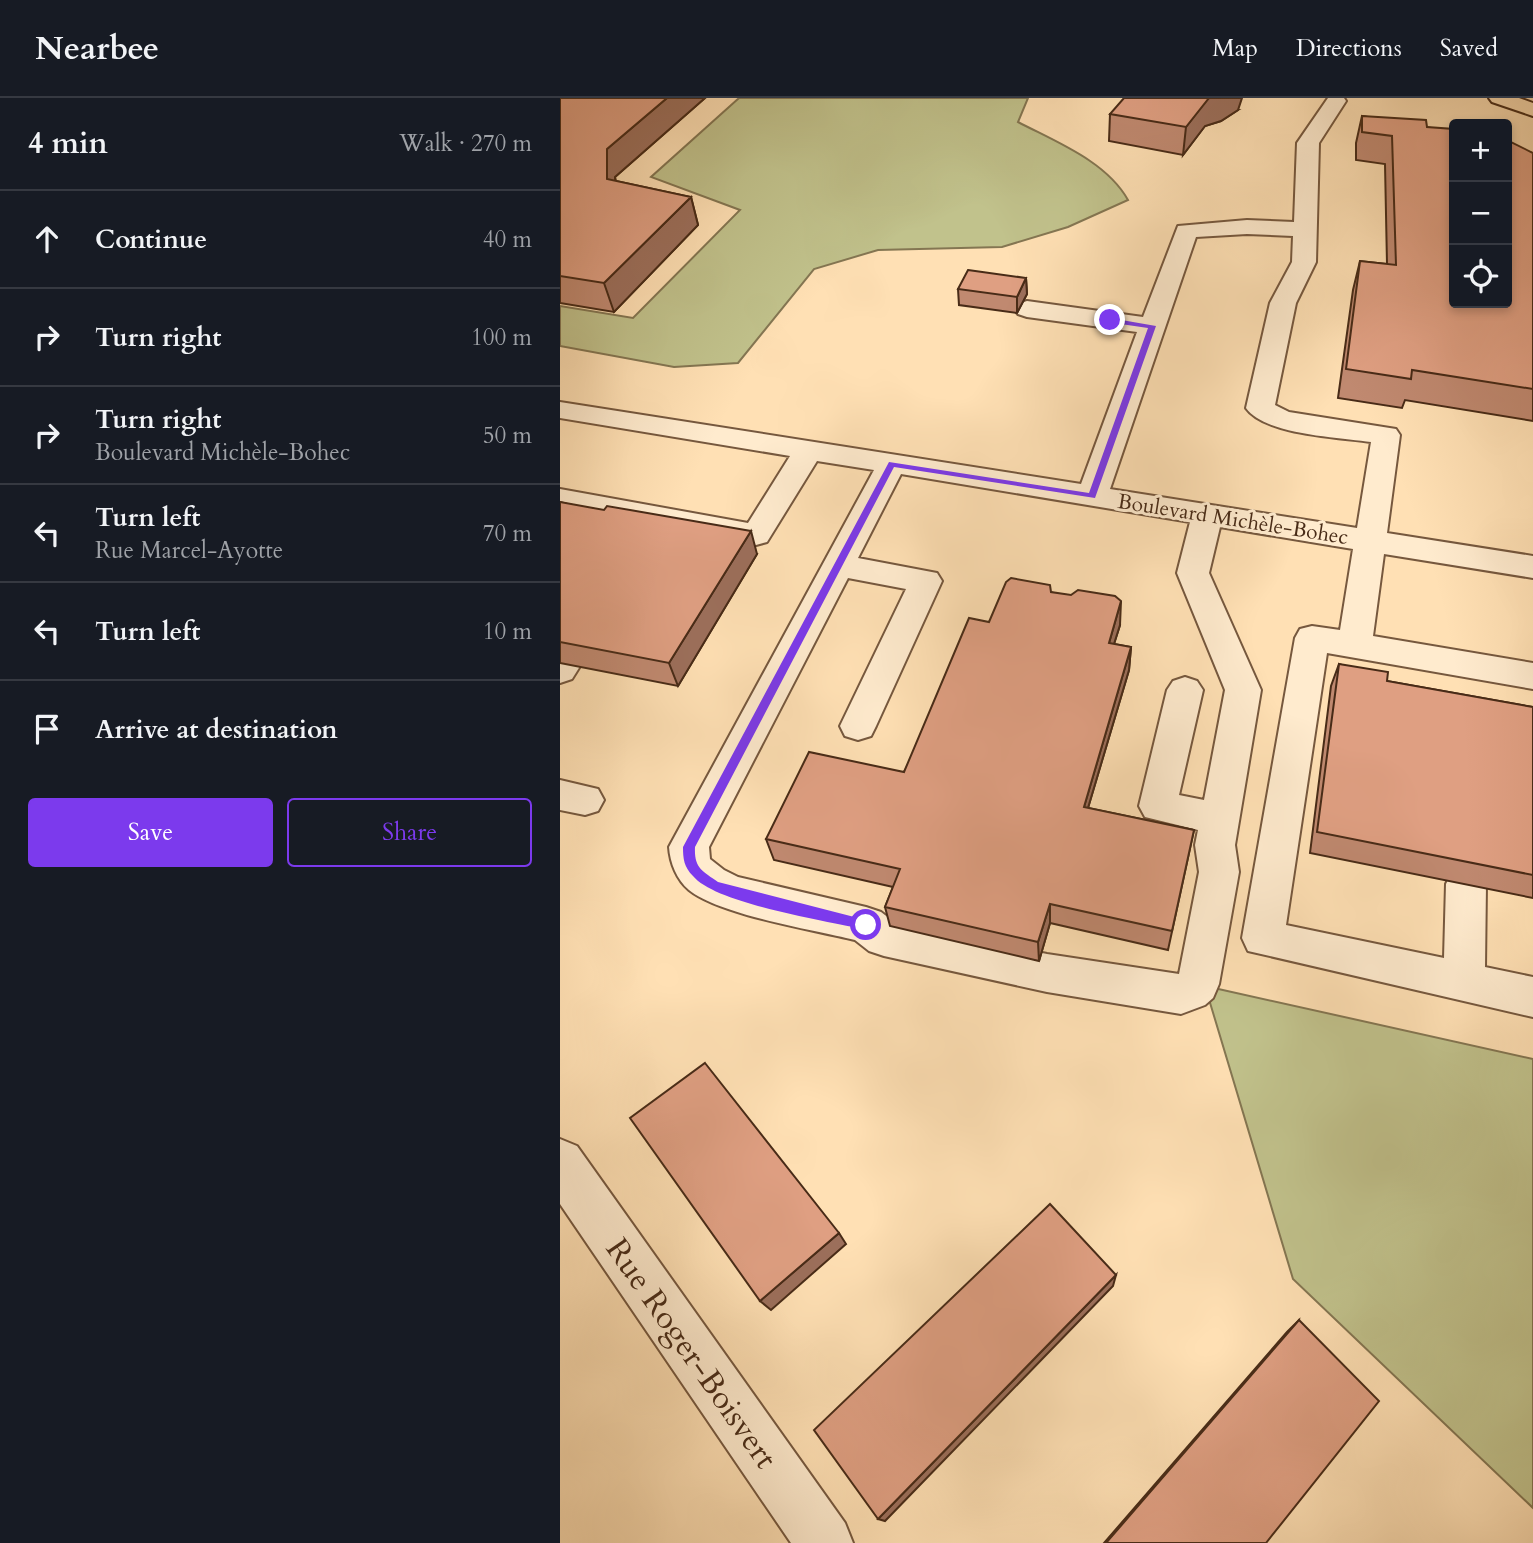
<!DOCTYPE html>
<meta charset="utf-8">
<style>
:root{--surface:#171b24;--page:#20242c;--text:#f1f3f6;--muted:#9ea1a6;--line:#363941;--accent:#7c3aed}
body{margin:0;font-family:Cardo,serif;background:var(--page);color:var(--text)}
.controls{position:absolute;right:21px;top:21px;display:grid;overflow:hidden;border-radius:7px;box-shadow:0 4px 10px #0003}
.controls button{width:63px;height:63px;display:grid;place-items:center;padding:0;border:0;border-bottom:2px solid var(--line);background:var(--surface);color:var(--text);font:35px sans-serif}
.stop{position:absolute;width:21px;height:21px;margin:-16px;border:5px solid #7c3aed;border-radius:50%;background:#fff}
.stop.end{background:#7c3aed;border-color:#fff;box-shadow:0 2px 7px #0008}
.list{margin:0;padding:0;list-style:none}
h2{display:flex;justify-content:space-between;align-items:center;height:91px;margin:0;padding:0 28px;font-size:30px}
h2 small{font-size:23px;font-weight:400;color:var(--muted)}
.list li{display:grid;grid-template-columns:46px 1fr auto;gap:21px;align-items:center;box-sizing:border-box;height:98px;padding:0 28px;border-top:2px solid var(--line)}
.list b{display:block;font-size:26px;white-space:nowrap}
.list p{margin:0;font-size:23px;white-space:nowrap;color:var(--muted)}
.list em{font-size:23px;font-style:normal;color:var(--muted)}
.actions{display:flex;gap:14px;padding:21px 28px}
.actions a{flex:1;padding:16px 0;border:2px solid var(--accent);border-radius:7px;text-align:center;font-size:24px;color:var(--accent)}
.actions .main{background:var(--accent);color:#fff}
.icon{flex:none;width:38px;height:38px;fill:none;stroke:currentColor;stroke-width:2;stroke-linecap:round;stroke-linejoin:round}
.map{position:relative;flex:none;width:973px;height:1445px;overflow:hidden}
header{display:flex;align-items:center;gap:42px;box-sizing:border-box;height:98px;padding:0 35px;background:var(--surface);border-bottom:2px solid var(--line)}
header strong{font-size:33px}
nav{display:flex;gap:38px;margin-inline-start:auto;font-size:24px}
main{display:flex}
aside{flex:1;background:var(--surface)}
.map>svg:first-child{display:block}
.green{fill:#c1c28c;stroke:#847652;stroke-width:2}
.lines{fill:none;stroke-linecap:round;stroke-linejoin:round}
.minor-casing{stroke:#76583e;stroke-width:4}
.highway-casing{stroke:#482b17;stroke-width:4}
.minor{fill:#ffebce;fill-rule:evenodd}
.highway{fill:#ffe0b4;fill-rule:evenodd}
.wall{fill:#c08970;stroke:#482b17;stroke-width:2}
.shaded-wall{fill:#9c6f5b;stroke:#482b17;stroke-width:2}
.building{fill:#df9f82;stroke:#482b17;stroke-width:2}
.route{fill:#7c3aed}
.labels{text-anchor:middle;stroke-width:6;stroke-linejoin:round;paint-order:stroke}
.far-street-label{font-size:21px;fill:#482b17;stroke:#ffebce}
.near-street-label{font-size:32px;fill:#482b17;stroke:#ffebce}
</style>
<header>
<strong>Nearbee</strong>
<nav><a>Map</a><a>Directions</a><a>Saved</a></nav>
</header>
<main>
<aside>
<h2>4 min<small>Walk · 270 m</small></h2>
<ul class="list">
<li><svg class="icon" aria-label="ahead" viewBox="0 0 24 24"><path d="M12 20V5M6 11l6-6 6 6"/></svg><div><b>Continue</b></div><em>40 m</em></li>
<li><svg class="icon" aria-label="right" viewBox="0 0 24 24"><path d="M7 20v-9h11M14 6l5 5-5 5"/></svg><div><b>Turn right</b></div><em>100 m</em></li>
<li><svg class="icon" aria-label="right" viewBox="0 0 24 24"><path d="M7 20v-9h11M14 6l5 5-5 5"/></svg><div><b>Turn right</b><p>Boulevard Michèle-Bohec</p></div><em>50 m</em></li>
<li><svg class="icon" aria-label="left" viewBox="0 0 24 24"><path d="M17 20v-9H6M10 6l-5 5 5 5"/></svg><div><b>Turn left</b><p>Rue Marcel-Ayotte</p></div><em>70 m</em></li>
<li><svg class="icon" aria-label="left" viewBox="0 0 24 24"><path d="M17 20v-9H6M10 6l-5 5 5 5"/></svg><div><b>Turn left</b></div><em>10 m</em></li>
<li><svg class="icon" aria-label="arrive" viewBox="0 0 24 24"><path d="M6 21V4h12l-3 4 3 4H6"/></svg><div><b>Arrive at destination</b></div></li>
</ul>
<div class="actions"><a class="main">Save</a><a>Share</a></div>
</aside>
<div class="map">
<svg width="973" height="1445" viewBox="0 0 973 1445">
<rect width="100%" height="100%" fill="#ffe0b4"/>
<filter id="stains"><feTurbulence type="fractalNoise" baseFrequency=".00286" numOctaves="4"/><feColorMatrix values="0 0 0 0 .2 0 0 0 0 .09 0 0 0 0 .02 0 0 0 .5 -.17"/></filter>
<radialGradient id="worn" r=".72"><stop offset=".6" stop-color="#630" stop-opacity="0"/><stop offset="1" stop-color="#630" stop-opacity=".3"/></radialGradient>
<!-- green -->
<path class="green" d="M179,0h289l-10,24c38,20 88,39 110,78l-60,27 -66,20 -124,3 -64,19 -76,94 -64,4 -114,-21v-40l73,12 107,-108 -89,-33z
M645,888l328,73v449l-240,-229z"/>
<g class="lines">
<defs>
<path id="minor" d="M768,0h16l2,3 -27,42 -3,119 -20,41 -21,102 14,7 107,17 4,6 -13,98 146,23v22l-149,-24 -11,82 160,27v26l-206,-36 -41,272 158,33 2,-74 6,-12 14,-5 14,5 6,12 -1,83 48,10v40l-285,-66 -6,-13 53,-300 5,-9 12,-3 28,4 13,-81 -133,-22 -11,46 52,117 -26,155 4,27 -20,112 -6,14 -8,7 -24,9 -134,-22 -163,-36 -15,-5 -14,-11c-41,-10 -135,-25 -166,-50 -12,-10 -19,-27 -20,-43l205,-377 -57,-9 -50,81 -11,3 -196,-36v-20l188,34 42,-67 -230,-38v-16l521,82 56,-152 -110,-15 -9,-3 -4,-5 4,-5 9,-3 116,16 35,-91 69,-6 47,2 3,-79zM687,136l46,2 -1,26 -22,41 -24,105c19,27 93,29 125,34l-14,86 -247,-39 86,-252zM341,376l289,48 -13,51 48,117 -21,110 -25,-5 24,-105 -6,-9 -12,-4 -12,4 -6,9 -28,116 6,11 53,13 -3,15 4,27 -20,102 -132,-20 -153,-32 -13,-10 -15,-5 -128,-30 -14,-7 -14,-11 -1,-12 139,-269 58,11 -66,137 5,10 13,4 13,-4 5,-10 66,-145 -5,-8 -79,-15z
M5,552l12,4 5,9 -10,16 -12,4v-31z
M0,682l38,9 6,11 -6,11 -13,4 -25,-5z
M0,1041l17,7 268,377 8,20h-62l-231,-339z"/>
<path id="highway" d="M929,0h30l14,5v13l-41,-14z"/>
</defs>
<!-- minor casing -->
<use href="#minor" class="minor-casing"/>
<!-- highway casing -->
<use href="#highway" class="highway-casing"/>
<!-- minor -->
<use href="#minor" class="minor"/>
<!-- highway -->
<use href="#highway" class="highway"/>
</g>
<!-- wall -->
<path class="wall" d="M0,0h145l-90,79 1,4 75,16 7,28 -84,87 -54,-9z
M678,12l-17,11 -16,5 -22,29 -74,-14 1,-27z
M802,18l65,11 106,26v268l-128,-21 -3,8 -64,-10 15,-108 7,-29 27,3 -2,-100 -29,-4v-17z
M466,180l1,16 -10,19 -58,-8 -1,-16z
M0,404l197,52 -79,132 -118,-23z
M491,494l69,33 -6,19 17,3 -2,23 -41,138 106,22 -26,120 -118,-27 -11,38 -149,-35 -5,-19 8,-20 -119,-27 -8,-21 138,-67 85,-150z
M779,566l48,17 146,26v191l-223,-45 21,-167z
M739,1222l-33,223h-162l183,-211z"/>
<!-- shaded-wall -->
<path class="shaded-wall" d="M107,0h38l-90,79 1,31 -9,-29v-30z
M648,0h34l-4,12 -17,11 -16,5 -22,29 3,-28z
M131,99l7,28 -84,87 -10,-29z
M466,180l1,16 -10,19v-16z
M191,433l6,23 -79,132 -9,-23z
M561,503l-1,24 -13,41 2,-23z
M571,549l-2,23 -47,158 2,-21z
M490,806v19l-11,38 -1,-19z
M279,1135l7,11 -75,66 -11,-9z
M556,1177l-3,11 -228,235 -7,-2z"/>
<!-- building -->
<path class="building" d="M0,0h107l-60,51v30l84,18 -87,86 -44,-7z
M564,0h85l-23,29 -76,-13z
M802,18l64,4 1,7 27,2v174h53v-163l26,13v236l-121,-19 -1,9 -65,-10 14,-108 36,4 -4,-129 -30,-4z
M408,172l58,8 -9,19 -59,-8z
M0,404l44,8 3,-4 144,25 -82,132 -109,-21z
M451,480l39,7 1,7 20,3 7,-5 37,6 6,5 -12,42 22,4 -47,160 110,23 -22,101 -122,-27 -12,38 -153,-35 15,-38 -134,-30 43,-87 95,20 65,-154 20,4 17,-40z
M779,566l49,8 -1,9 146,26v168l-216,-43z
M145,965l134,170 -79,68 -130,-183z
M490,1106l66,71 -238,244 -64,-89z
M739,1222l80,81 -113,142h-160z"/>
<!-- route -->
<path class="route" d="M550,220l46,8 -61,172 -201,-31 -199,380c-1,21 7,24 23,35l148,38 5,1v8l-5,1c-38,-9 -150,-26 -173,-54 -9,-9 -10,-17 -10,-29l206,-385 200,31 59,-165 -41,-6z"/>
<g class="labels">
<!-- far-street labels -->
<g class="far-street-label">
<text transform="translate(673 421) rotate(9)" y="7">Boulevard Michèle-Bohec</text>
</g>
<!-- near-street labels -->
<g class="near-street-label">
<text transform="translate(132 1255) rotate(55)" y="11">Rue Roger-Boisvert</text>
</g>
</g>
<rect width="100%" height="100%" filter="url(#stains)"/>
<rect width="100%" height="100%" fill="url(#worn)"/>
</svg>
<div class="controls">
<button>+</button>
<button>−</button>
<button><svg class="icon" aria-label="locate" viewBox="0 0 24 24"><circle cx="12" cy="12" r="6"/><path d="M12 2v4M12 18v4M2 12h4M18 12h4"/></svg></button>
</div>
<div class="stop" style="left:306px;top:827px"></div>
<div class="stop end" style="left:550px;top:222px"></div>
</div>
</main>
